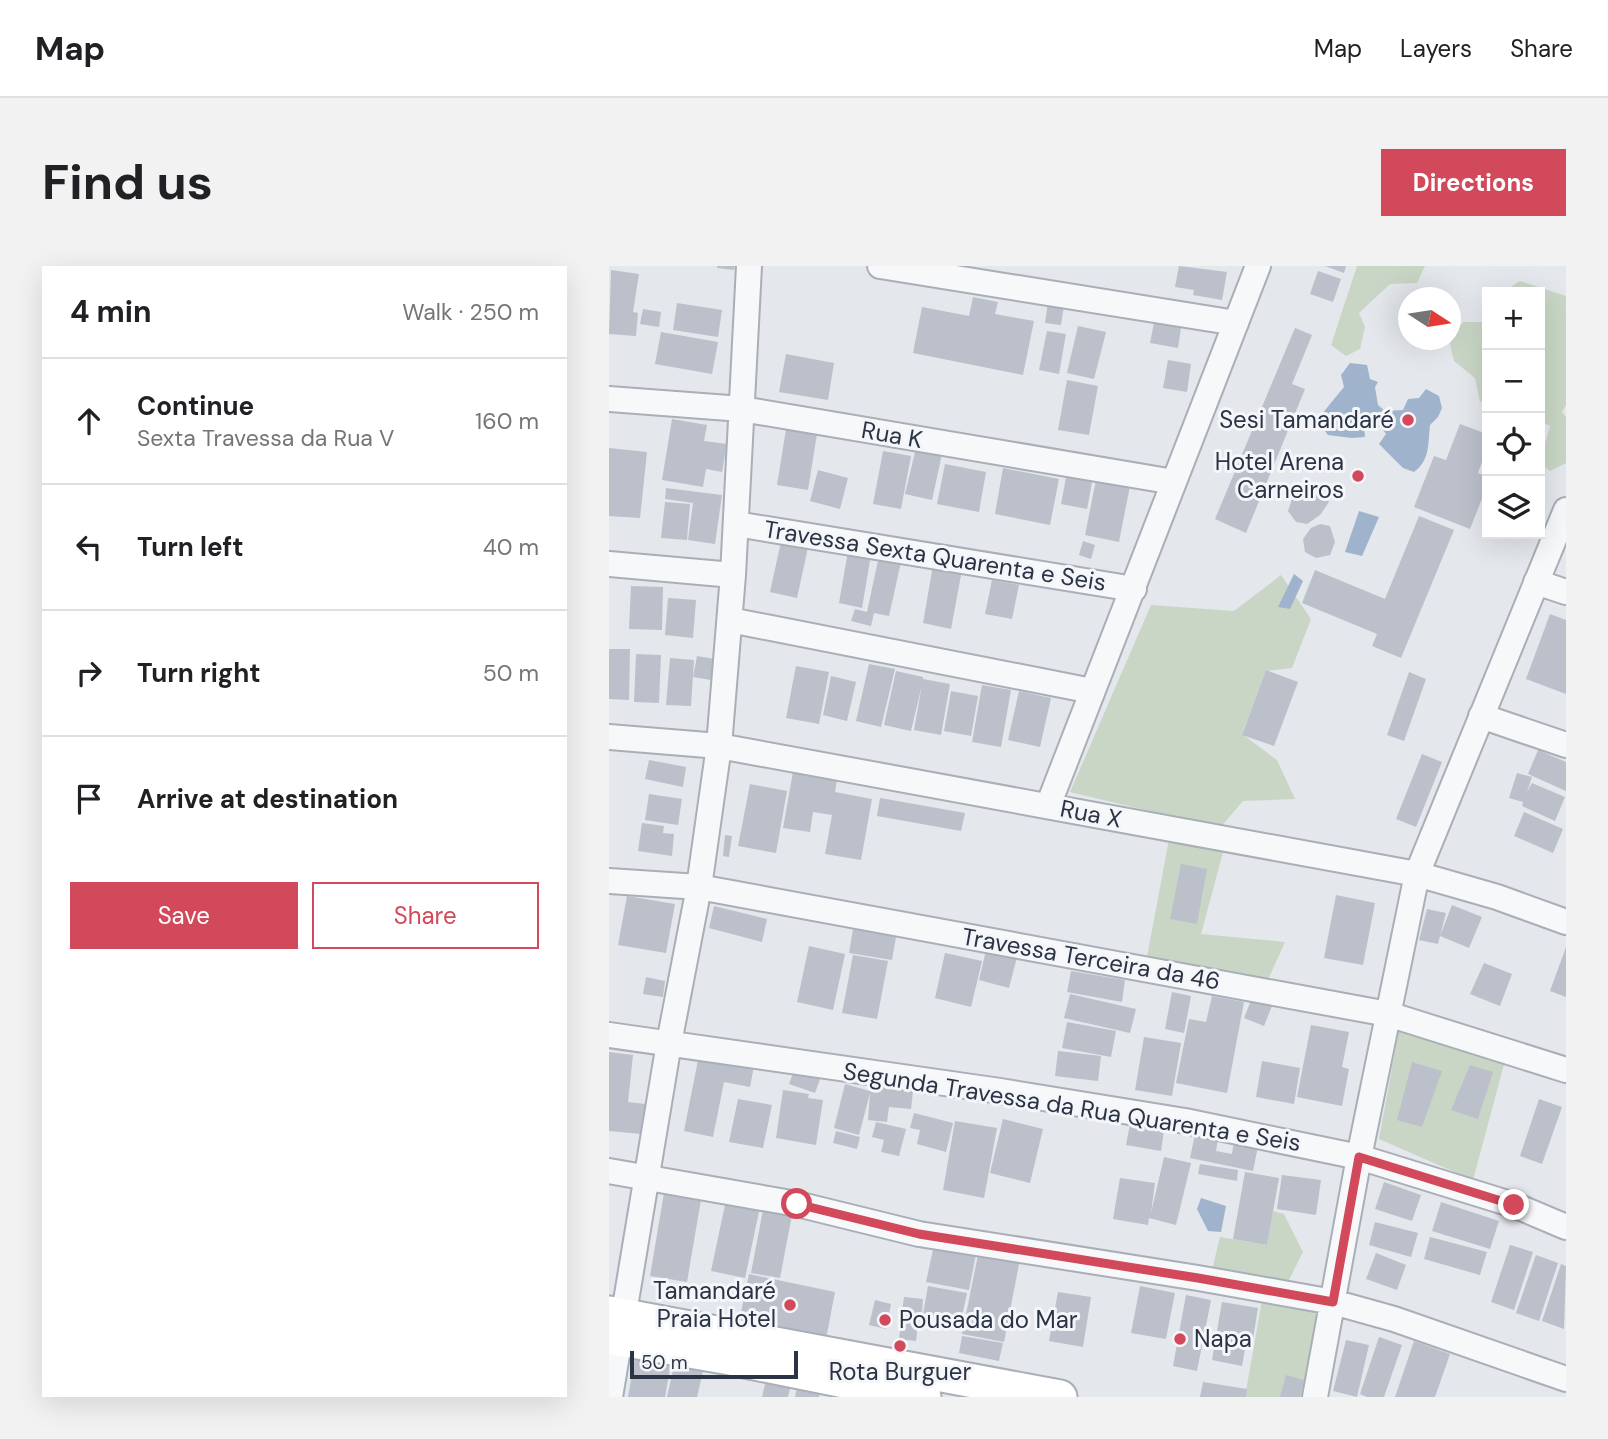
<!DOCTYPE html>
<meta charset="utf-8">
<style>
:root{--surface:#fff;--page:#f2f2f2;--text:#202124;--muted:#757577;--line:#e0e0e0;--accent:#d1495b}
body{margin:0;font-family:"DM Sans",sans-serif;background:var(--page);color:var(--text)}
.controls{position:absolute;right:21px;top:21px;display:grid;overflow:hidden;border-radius:0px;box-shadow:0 7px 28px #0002}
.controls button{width:63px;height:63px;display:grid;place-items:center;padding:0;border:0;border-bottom:2px solid var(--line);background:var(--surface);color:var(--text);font:35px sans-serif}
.compass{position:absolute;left:789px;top:21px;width:63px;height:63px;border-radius:50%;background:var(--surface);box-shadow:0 7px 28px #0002;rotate:102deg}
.scale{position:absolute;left:21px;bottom:18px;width:168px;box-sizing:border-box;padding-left:7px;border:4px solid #2b3445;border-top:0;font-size:19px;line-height:24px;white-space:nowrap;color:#2b3445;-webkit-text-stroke:5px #f4f6f9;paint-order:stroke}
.stop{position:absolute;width:21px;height:21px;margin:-16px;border:5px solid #d1495b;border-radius:50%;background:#fff}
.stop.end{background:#d1495b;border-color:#fff;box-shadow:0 2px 7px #0008}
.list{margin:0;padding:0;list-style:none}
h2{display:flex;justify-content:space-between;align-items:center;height:91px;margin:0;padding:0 28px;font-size:30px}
h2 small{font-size:23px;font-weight:400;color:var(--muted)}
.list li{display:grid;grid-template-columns:46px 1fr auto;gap:21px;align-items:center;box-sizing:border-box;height:126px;padding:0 28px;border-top:2px solid var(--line)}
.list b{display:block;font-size:26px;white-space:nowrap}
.list p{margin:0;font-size:23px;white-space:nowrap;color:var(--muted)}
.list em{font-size:23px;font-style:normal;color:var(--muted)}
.actions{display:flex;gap:14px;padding:21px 28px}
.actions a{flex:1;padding:16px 0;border:2px solid var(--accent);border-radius:0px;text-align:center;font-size:24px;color:var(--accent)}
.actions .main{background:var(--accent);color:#fff}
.icon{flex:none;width:38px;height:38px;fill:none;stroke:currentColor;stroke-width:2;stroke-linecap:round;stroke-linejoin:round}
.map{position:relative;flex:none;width:957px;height:1131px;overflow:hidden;border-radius:0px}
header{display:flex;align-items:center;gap:42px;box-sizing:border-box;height:98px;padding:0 35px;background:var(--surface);border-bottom:2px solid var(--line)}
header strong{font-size:33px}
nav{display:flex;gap:38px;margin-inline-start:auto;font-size:24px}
.intro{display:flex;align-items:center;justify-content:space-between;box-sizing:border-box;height:168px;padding:0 42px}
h1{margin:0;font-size:49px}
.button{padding:18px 32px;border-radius:0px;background:var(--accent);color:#fff;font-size:24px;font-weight:700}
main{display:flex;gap:42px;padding:0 42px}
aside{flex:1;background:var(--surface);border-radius:0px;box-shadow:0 7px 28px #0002}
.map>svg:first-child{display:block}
.green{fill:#c9d6c5}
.water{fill:#9fb4cc}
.building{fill:#bbc0ca}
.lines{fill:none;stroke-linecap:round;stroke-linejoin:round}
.street-casing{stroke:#a9aeb7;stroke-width:28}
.secondary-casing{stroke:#a9aeb7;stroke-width:37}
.street{stroke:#f7f8fa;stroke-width:24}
.secondary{stroke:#fff;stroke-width:33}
.route{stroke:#d1495b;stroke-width:9}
.poi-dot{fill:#d1495b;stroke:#f4f6f9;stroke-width:2.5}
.labels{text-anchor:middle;stroke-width:6;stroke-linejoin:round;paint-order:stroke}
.poi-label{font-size:24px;fill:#2b3445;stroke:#f4f6f9;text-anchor:end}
.street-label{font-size:24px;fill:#2b3445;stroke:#f4f6f9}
</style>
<header>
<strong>Map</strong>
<nav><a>Map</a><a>Layers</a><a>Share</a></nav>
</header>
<div class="intro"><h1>Find us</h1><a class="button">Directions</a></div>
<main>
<aside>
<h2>4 min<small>Walk · 250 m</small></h2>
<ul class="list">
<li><svg class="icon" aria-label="ahead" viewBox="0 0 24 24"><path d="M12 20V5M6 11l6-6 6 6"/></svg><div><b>Continue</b><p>Sexta Travessa da Rua V</p></div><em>160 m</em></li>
<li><svg class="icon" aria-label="left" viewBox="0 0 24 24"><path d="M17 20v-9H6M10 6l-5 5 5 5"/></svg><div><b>Turn left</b></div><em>40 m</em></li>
<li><svg class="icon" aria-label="right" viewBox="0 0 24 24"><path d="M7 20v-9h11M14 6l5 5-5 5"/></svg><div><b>Turn right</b></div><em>50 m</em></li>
<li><svg class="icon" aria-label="arrive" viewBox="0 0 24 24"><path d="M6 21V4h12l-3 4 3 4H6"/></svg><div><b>Arrive at destination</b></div></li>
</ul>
<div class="actions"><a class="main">Save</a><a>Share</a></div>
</aside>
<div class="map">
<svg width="957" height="1131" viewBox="0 0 957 1131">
<rect width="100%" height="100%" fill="#e4e7ec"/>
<!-- green -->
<path class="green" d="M748,0h68l-8,17 -27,1 -31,29 6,14 -5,22 -14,7 -15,-11z
M911,15l46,15v109l-4,7 4,5v46l-16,8 -10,-8 10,-37 -10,-5v-129h-37z
M855,56h23v77l-7,3 -5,-24 -21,-17c-5,-22 -8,-23 10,-39z
M672,309l30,44 -19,49 -26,3 -24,63 35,26 18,39 -52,2 -23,27 -150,-36 81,-187 83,6z
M561,568l55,11 -24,89 84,8 -19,42 -120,-22z
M791,758l106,33 -33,123 -94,-41z
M664,945l11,3 19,38 -15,30 -77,-8 9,-37 47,8z
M653,1034l57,11 -17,86h-57z"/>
<!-- water -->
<path class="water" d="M741,97l17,2 3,14 8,3 -3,5 3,18 7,6 18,-1 5,-11 11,-1 7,-9 13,7 3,12 -4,9 -8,8c-2,18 0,36 -16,47l-11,-4 -24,-24 7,-10 -5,-7 -17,-1 1,11 -13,1 -24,-3 -7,-9v-11l23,-28 -3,-12z
M750,245l20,6 -17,39 -17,-4z
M685,308l9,7 -13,28 -12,-2z
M592,932l25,8 -5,26 -13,-1 -11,-22z"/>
<!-- building -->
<path class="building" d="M108,0h18l-1,4 -17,-2z
M570,0l48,6 -5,28 -29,-5 1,-5 -19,-3z
M716,0h21l-2,7z
M2,4l28,4 -6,38 5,1 -2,23 -27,-2z
M709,5l23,8 -8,23 -23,-8z
M440,30l16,3 -4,26 -16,-2z
M364,31l25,5 -3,12 39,7 -11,54 -110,-22 9,-46 47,9z
M68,37l45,7 -4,27 -45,-7z
M34,43l18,3 -2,15 -19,-3z
M545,57l27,5 -3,20 -28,-5z
M469,60l28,6 -12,47 -27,-6z
M686,62l17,7 -20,49 13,5 -59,144 -31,-14z
M438,65l19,3 -7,40 -20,-4z
M52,66l57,10 -6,32 -57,-10z
M177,88l48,9 -6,37 -49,-8z
M559,94l23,4 -4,28 -24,-4z
M458,114l31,6 -9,49 -31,-5z
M63,153l35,6 -3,16 23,3 -5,28 -16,-3 -3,18 -41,-7z
M851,158l27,10v14l-9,25 9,4v9l-17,43 -56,-22 20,-51 12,4z
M177,163l31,5 -9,56 -31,-5z
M0,182l38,4 -7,66 -31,-2z
M307,182l26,6 -10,46 -27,-6z
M274,185l28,5 -10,53 -28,-5z
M336,198l41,8 -7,40 -42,-8z
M459,201l26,5 -7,37 -26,-5z
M394,202l56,11 -9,46 -55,-11z
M209,204l30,8 -8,31 -30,-8z
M487,214l34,6 -11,56 -34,-7z
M711,219l9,17 -9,13 -13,9 -11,-2 -8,-11 4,-12 12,-12z
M57,222l56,7 -7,49 -27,-4 5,-37 -28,-4z
M56,236l25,2 -3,36 -26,-2z
M810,250l35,14 -53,128 -29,-12 5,-12 -75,-31 13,-33 70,29z
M711,258l10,2 5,16 -5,13 -14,3 -11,-6 -2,-13 8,-11z
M173,271l27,6 -12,55 -27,-6z
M474,275l12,4 -4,14 -12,-4z
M239,285l23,4 -9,53 -23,-5z
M270,290l22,6 -12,54 -15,-3 -3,13 -20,-5 4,-12 12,3z
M324,299l29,5 -11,59 -28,-6z
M383,314l27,5 -7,34 -27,-5z
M22,320l32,1 -1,43 -33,-1z
M59,332l28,2 -3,38 -28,-3z
M941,348l16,6v74l-40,-15z
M0,383h21l-1,51 -20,-1z
M27,388l25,1 -2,48 -25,-1z
M88,390l18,3 -4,21 -18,-3z
M61,392l24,2 -3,46 -25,-1z
M260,398l26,5 -14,58 -25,-6z
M187,400l33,6 -10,52 -33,-6z
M657,404l32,12 -24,64 -32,-11z
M287,405l27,6v2l27,5 -9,51 -27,-5 8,-45 -11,46 -27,-6z
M800,406l17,7 -22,62 -17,-6z
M222,410l25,6 -9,39 -24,-6z
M373,419l29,5 -10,57 -29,-5z
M342,425l27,5 -7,40 -27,-5z
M410,425l32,7 -11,49 -32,-7z
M929,484l28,12v29l-38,-17z
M813,488l20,8 -26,65 -20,-8z
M40,494l37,7 -3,20 -38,-8z
M184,506l44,8 -2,12 37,7 -11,61 -36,-6 7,-39 -19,-3 -3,20 -27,-4z
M908,507l15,4 -5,15 5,-9 33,14 -10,24 -33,-15 1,-4 -14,-4z
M141,518l37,7 -11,62 -38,-7z
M40,528l33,5 -4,26 -33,-5z
M271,532l85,15 -4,18 -84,-15z
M915,546l39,17 -10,24 -39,-17z
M33,557l22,3 -1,7 11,1 -2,22 -34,-5z
M116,569l7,1 -3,21 -6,-1z
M572,598l26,5 -10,55 -27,-5z
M727,629l39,8 -12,62 -39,-7z
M18,630l48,8 -9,49 -48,-8z
M843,639l30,12 -13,31 -29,-12 -2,8 -19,-4 8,-31 19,4 -6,23z
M105,640l53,13 -5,23 -53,-14z
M244,663l43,8 -4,23 -43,-7z
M379,676l31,7 -10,39 -30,-8z
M200,680l36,8 -12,56 -36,-8z
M957,681v50l-16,-6z
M336,687l37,8 -11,46 -36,-9z
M244,689l35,6 -11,58 -35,-6z
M875,697l28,11 -12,32 -30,-12z
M462,705l54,9 -3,22 -55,-10z
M37,711l19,4 -2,16 -20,-3z
M563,726l19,4 -7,37 -19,-4z
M461,728l66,15 -6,24 -66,-15z
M603,730l32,6 -17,91 -51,-10 13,-64 17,3z
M643,732l20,8 -8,20 -20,-8z
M458,756l49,9 -5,26 -49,-9z
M702,759l38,7 -7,35 7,2 -7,37 -45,-9z
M535,771l37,6 -9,53 -37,-6z
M449,785l43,5 -3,25 -43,-5z
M0,786l24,3 -5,47 17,2 -4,30 -32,-3z
M90,789l55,11 -4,21 -26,-5 -11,55 -29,-6z
M653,795l38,7 -6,36 -38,-7z
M803,796l30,9 -20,56 -25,-7z
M861,799l23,7 -15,47 -27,-9z
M185,804l26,9 -5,14 -26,-9z
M236,818l25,7 1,-4 42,4 -2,18 -22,-2 -2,15 -19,-2 2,-27 -11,42 -25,-7z
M174,824l26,4 -1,4 15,2 -7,45 -40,-7z
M129,833l34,6 -9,43 -34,-6z
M930,833l23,8 -20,57 -22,-8z
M305,847l39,10 -7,29 -29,-8 3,-14 -10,-2z
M394,853l40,10 -13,54 -40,-10z
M346,855l42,7 -13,70 -41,-8z
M267,856l30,7 -7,27 -18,-4 3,-12 -12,-3z
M521,858l34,6 -3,21 -35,-6z
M227,865l24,6 -3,12 -24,-6z
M586,868l23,5 -2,12 16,3 2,-13 24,5 -5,25 -63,-13z
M555,891l27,6 -15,62 -27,-7 -1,7 -35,-6 7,-41 35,5 -4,30z
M591,898l38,6 -1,11 -39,-7z
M636,906l34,6 -12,67 -34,-6z
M673,909l39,5 -5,35 -39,-6z
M775,916l37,13 -9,26 -37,-12z
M56,921l37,7 -15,88 -37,-6z
M117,934l34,7 -15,71 -34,-7z
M832,936l58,19 -9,28 -58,-18z
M154,944l29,5 -12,63 -29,-5z
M766,956l43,11 -7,24 -42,-12z
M821,971l57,15 -7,23 -56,-16z
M325,979l42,9 -7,36 -43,-8z
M901,979l23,7 -19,58 -23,-8z
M370,984l41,9 -16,83 -42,-8z
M767,987l30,12 -9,25 -31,-11z
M927,989l22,8 -19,58 -23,-8z
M952,998l5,2 -2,63 -22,-8z
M140,1008l86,18 -9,47 -87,-17z
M319,1020l39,7 -6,28 -38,-7z
M531,1020l35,7 -9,46 -35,-6z
M449,1026l33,5 -8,50 -34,-6z
M577,1029l25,5 -14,71 -24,-5z
M295,1031l19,2 -1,15 -20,-1z
M266,1034l16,4 -5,25 -17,-4z
M613,1036l36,6 -5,31 -6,-1 -5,28 -30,-6z
M293,1048l17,2 -3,25 -17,-2z
M353,1070l41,7 -4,18 -40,-8z
M770,1071l23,8 -18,52h-17l-7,-3z
M737,1074l23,5 -12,52 -24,-6z
M805,1075l36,13 -15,43h-40z
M27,1086l36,6 -7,39h-37z
M67,1091l29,6 -8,34h-30z
M158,1109l25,5 -4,17h-26z
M677,1109l18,5 -4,17h-20z
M594,1116l44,7 -1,8h-46z
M189,1117l23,4 -2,10h-24z"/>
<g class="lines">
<defs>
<path id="street" d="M271,0l356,57
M0,133l133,10 432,73
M127,258l398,65
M0,298l124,11
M927,316l30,10
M121,354l362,71
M872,450l85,29
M0,471l110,9 698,128 80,23 69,25
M439,540l210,-540
M0,615l90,6 689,127 178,56
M0,769l391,56 185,30 174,36 155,48 52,22
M0,905l188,33 122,30 279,44 135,24 61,17 172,60
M1,1131l59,-354 30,-156 20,-141 14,-171 16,-309
M706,1131l44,-240 58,-283 149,-364"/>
<path id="secondary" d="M0,1047l451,84
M0,1071l121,21 194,39"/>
</defs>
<!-- street casing -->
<use href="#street" class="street-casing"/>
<!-- secondary casing -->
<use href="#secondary" class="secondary-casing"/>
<!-- street -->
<use href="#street" class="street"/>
<!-- secondary -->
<use href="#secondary" class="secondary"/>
</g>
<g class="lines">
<!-- route -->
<path class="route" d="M188,938l122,30 279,44 135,24 26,-145 155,48"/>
</g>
<!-- markers -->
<g class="poi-dot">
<circle cx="799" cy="154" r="7"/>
<circle cx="749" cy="210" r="7"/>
<circle cx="181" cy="1039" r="7"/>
<circle cx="276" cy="1054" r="7"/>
<circle cx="571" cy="1073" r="7"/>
<circle cx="291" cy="1080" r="7"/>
</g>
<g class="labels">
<!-- poi labels -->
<g class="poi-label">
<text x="785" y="162">Sesi Tamandaré</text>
<text x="735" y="204">Hotel Arena<tspan x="735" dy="28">Carneiros</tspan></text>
<text x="167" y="1033">Tamandaré<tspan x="167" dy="28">Praia Hotel</tspan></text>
<text x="290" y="1062" text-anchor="start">Pousada do Mar</text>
<text x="585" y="1081" text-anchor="start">Napa</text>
<text x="291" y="1114" text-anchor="middle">Rota Burguer</text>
</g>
<!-- street labels -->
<g class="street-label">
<text transform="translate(283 169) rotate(10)" y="8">Rua K</text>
<text transform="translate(326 290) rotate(9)" y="8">Travessa Sexta Quarenta e Seis</text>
<text transform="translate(482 548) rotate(11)" y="8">Rua X</text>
<text transform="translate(482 693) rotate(10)" y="8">Travessa Terceira da 46</text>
<text transform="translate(463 841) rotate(9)" y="8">Segunda Travessa da Rua Quarenta e Seis</text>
</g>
</g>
</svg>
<div class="controls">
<button>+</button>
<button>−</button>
<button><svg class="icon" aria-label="locate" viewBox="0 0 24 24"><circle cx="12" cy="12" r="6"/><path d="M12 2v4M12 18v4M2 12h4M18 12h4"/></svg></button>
<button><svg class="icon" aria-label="layers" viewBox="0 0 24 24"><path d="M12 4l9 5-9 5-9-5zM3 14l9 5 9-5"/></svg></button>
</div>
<svg class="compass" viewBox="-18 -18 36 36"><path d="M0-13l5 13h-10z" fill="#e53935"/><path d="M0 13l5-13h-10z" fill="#757577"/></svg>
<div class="scale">50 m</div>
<div class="stop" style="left:188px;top:938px"></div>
<div class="stop end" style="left:905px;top:939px"></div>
</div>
</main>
